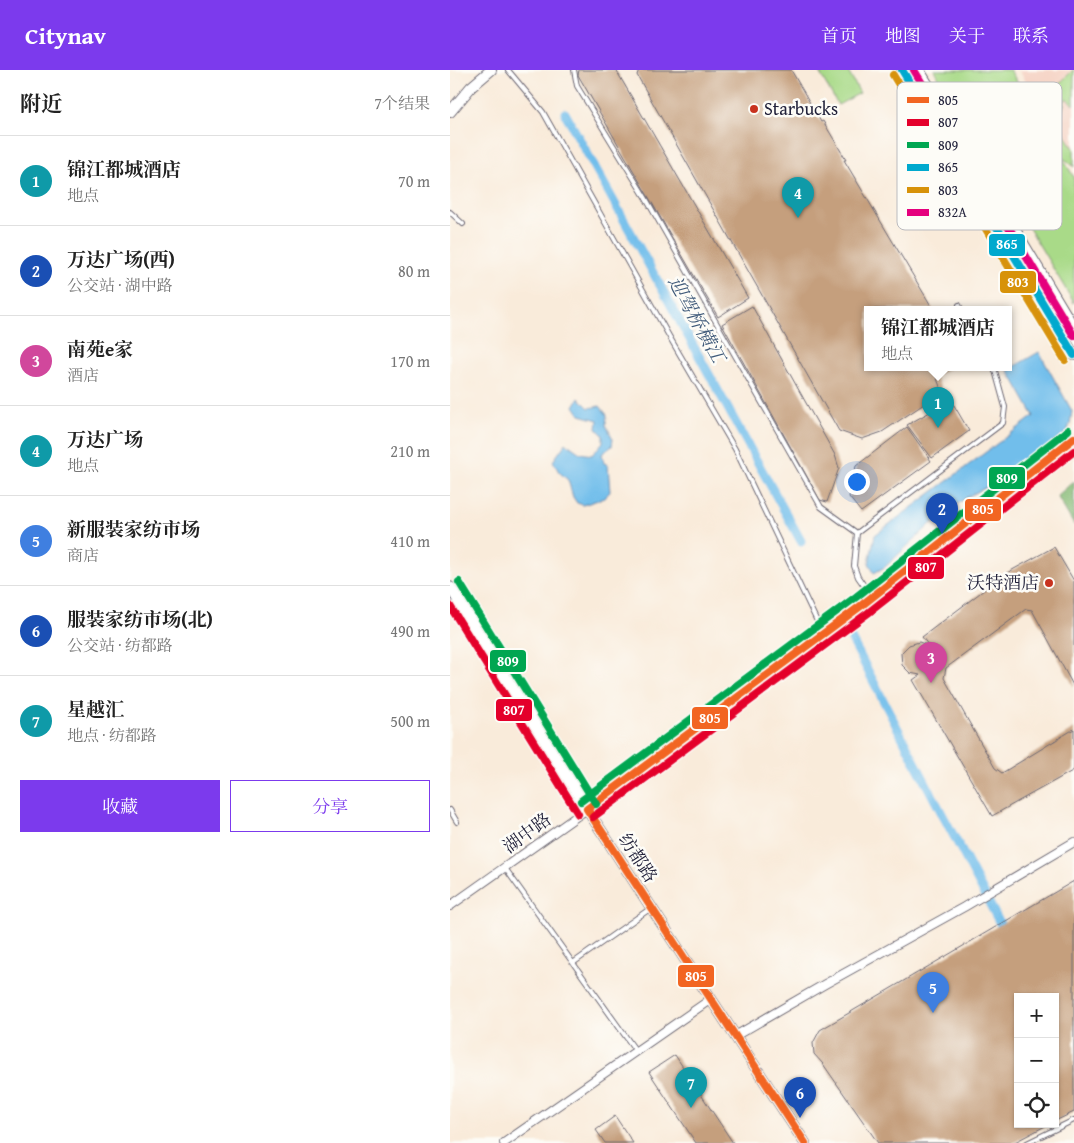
<!DOCTYPE html>
<html lang="zh">
<meta charset="utf-8">
<style>
:root{--surface:#fff;--page:#f2f2f2;--text:#222;--muted:#767676;--line:#e0e0e0;--accent:#7c3aed}
body{margin:0;font-family:"Gentium Book Plus","Noto Serif SC",serif;background:var(--page);color:var(--text)}
.controls{position:absolute;right:15px;bottom:15px;display:grid;overflow:hidden;border-radius:0px;box-shadow:0 1px 4px #0004}
.controls button{width:45px;height:45px;display:grid;place-items:center;padding:0;border:0;border-bottom:1px solid var(--line);background:var(--surface);color:var(--text);font:25px sans-serif}
.you{position:absolute;left:406px;top:411px;width:18px;height:18px;margin:-12px;border:4px solid #fff;border-radius:50%;background:#1a73e8;box-shadow:0 0 0 8px #1a73e833}
.badge{display:grid;place-items:center;width:32px;height:32px;border-radius:50%;background:var(--accent);color:#fff;font-size:16px;font-weight:700}
.pin{position:absolute;translate:-50% -41px;filter:drop-shadow(0 1px 2px #0008)}
.pin::after{content:'';position:absolute;top:26px;width:18px;height:15px;background:inherit;clip-path:polygon(0 0,100% 0,50% 100%)}
.popup{position:absolute;left:414px;top:236px;width:148px;height:65px;box-sizing:border-box;display:grid;place-content:center;border-radius:0px;background:var(--surface);filter:drop-shadow(0 1px 4px #0005);font-size:16px;white-space:nowrap;color:var(--muted)}
.popup b{font-size:19px;color:var(--text)}
.popup::after{content:'';position:absolute;left:50%;top:100%;margin-left:-10px;border:10px solid transparent;border-top-color:var(--surface)}
.list{margin:0;padding:0;list-style:none}
h2{display:flex;justify-content:space-between;align-items:center;height:65px;margin:0;padding:0 20px;font-size:21px}
h2 small{font-size:16px;font-weight:400;color:var(--muted)}
.list li{display:grid;grid-template-columns:32px 1fr auto;gap:15px;align-items:center;box-sizing:border-box;height:90px;padding:0 20px;border-top:1px solid var(--line)}
.list b{display:block;font-size:19px;white-space:nowrap}
.list p{margin:0;font-size:16px;white-space:nowrap;color:var(--muted)}
.list em{font-size:16px;font-style:normal;color:var(--muted)}
.actions{display:flex;gap:10px;padding:15px 20px}
.actions a{flex:1;padding:11px 0;border:1px solid var(--accent);border-radius:0px;text-align:center;font-size:18px;color:var(--accent)}
.actions .main{background:var(--accent);color:#fff}
.icon{flex:none;width:28px;height:28px;fill:none;stroke:currentColor;stroke-width:2;stroke-linecap:round;stroke-linejoin:round}
.map{position:relative;flex:none;width:624px;height:1073px;overflow:hidden}
header{display:flex;align-items:center;gap:30px;box-sizing:border-box;height:70px;padding:0 25px;background:var(--accent);color:#fff}
header strong{font-size:24px}
nav{display:flex;gap:28px;margin-inline-start:auto;font-size:18px}
main{display:flex}
aside{flex:1;background:var(--surface)}
.map>svg:first-child{display:block}
.built{fill:#f5d2c3}
.green{fill:#a9da88;stroke:#667e62}
.forest{fill:#86ba74;stroke:#546e58}
.water{fill:#71beeb;stroke:#4a7093}
.lines{fill:none;stroke-linecap:round;stroke-linejoin:round}
.canal{stroke:#71beeb;stroke-width:9}
.building{fill:#c59f7d}
.lane-casing{stroke:#6d6873;stroke-width:6}
.street-casing{stroke:#6d6873;stroke-width:10}
.secondary-casing{stroke:#6d6873;stroke-width:12}
.lane{stroke:#fff;stroke-width:4}
.street{stroke:#fff;stroke-width:8}
.secondary{stroke:#fff;stroke-width:10}
.bus-1-casing{stroke:#fdfcf7;stroke-width:11}
.bus-2-casing{stroke:#fdfcf7;stroke-width:11}
.bus-3-casing{stroke:#fdfcf7;stroke-width:11}
.bus-4-casing{stroke:#fdfcf7;stroke-width:11}
.bus-5-casing{stroke:#fdfcf7;stroke-width:11}
.bus-6-casing{stroke:#fdfcf7;stroke-width:11}
.bus-1{stroke:#f26522;stroke-width:8}
.bus-2{stroke:#e4002b;stroke-width:8}
.bus-3{stroke:#00a651;stroke-width:8}
.bus-4{stroke:#00a9ce;stroke-width:8}
.bus-5{stroke:#d79209;stroke-width:8}
.bus-6{stroke:#e5007d;stroke-width:8}
.poi-dot{fill:#c8321e;stroke:#fdfcf7;stroke-width:2}
.labels{text-anchor:middle;stroke-width:5;stroke-linejoin:round;paint-order:stroke}
.poi-label{font-size:18px;fill:#22223b;stroke:#fdfcf7;text-anchor:start}
.street-label{font-size:18px;fill:#22223b;stroke:#fdfcf7}
.water-label{font-size:19px;font-style:italic;fill:#3e5979;stroke:#fdfcf7}
.key{fill:#fdfcf7;stroke:#bbbbbf;stroke-width:1}
.key-label{font-size:14px;fill:#22223b}
.line-badge{stroke:#fdfcf7;stroke-width:2}
.badge-label{font-size:14px;text-anchor:middle;font-weight:bold;fill:#fff}
</style>
<header>
<strong>Citynav</strong>
<nav><a>首页</a><a>地图</a><a>关于</a><a>联系</a></nav>
</header>
<main>
<aside>
<h2>附近<small>7个结果</small></h2>
<ul class="list">
<li><span class="badge" style="background:#0f9aa8">1</span><div><b>锦江都城酒店</b><p>地点</p></div><em>70 m</em></li>
<li><span class="badge" style="background:#1a4fb4">2</span><div><b>万达广场(西)</b><p>公交站 · 湖中路</p></div><em>80 m</em></li>
<li><span class="badge" style="background:#d1479c">3</span><div><b>南苑e家</b><p>酒店</p></div><em>170 m</em></li>
<li><span class="badge" style="background:#0f9aa8">4</span><div><b>万达广场</b><p>地点</p></div><em>210 m</em></li>
<li><span class="badge" style="background:#3f7fe0">5</span><div><b>新服装家纺市场</b><p>商店</p></div><em>410 m</em></li>
<li><span class="badge" style="background:#1a4fb4">6</span><div><b>服装家纺市场(北)</b><p>公交站 · 纺都路</p></div><em>490 m</em></li>
<li><span class="badge" style="background:#0f9aa8">7</span><div><b>星越汇</b><p>地点 · 纺都路</p></div><em>500 m</em></li>
</ul>
<div class="actions"><a class="main">收藏</a><a>分享</a></div>
</aside>
<div class="map">
<svg width="624" height="1073" viewBox="0 0 624 1073">
<rect width="100%" height="100%" fill="#fdfcf7"/>
<filter id="ink" filterUnits="userSpaceOnUse"><feTurbulence type="fractalNoise" baseFrequency=".02" numOctaves="2"/><feDisplacementMap in="SourceGraphic" scale="10" xChannelSelector="R" yChannelSelector="G"/><feConvolveMatrix kernelMatrix="1 2 1 2 8 2 1 2 1" color-interpolation-filters="sRGB"/></filter>
<filter id="wash" filterUnits="userSpaceOnUse"><feTurbulence type="fractalNoise" baseFrequency=".0096" numOctaves="4" result="noise"/><feDisplacementMap in="SourceGraphic" scale="20" xChannelSelector="R" yChannelSelector="G"/><feGaussianBlur stdDeviation="1.12" result="paint"/><feColorMatrix in="noise" values="0 0 0 0 0 0 0 0 0 0 0 0 0 0 0 0 0 1.4 0 .05"/><feComposite in="paint" operator="in"/></filter>
<g filter="url(#wash)">
<rect width="100%" height="100%" fill="#f9ebda"/>
<!-- built -->
<path class="built" d="M569,0h55v91z"/>
<!-- green -->
<path class="green" d="M368,0h29l13,23 -22,12z
M484,0h76l39,66 -3,-17 3,-17 7,-15 17,-17h1v35l-8,-7c-7,20 -6,34 8,50v19l-13,-11 13,21v126z"/>
<!-- forest -->
<path class="forest" d="M624,411v44l-17,-29z"/>
<!-- water -->
<path class="water" d="M589,282l33,59 -2,13 -3,8 -62,46 -38,19 -36,27 -46,43 -11,6 -5,-10 6,-28 159,-119 -26,-46z
M129,328l10,10 11,-2 7,9 -1,10 7,14 -1,7 -10,8 2,9 4,2 2,27 -6,6 -21,7 -6,-2 -4,-6 -5,-17 -9,-8 -6,-11 13,-18 14,10 12,2 11,-13v-7l-6,-6 1,-9 -18,-5 -6,-9z"/>
<g class="lines">
<!-- canal -->
<path class="canal" d="M115,43l236,428
M401,568l78,151 76,144"/>
</g>
<g id="blocks">
<!-- building -->
<path class="building" d="M129,0h37l132,228 -30,19 -140,-242z
M189,0h152l30,52 2,-1 23,39h-2l89,149h-65v58h83l-15,9 6,16 -60,40 -20,7 -23,-8 -202,-356z
M302,236l83,149 4,13 -12,34 -7,-2 -98,-176z
M501,330l18,31 -37,27 -25,-33z
M457,357l24,34 -70,51 -12,-15 7,-31z
M604,477l20,34v106l-42,-77 -6,-1 -80,59 -2,10 51,90 7,5 72,-44v41l-82,46 -79,-136 7,-5 -10,-2 -8,-8 -1,-12 8,-8 10,-3 10,4 -7,-9 83,-63z
M624,811v231l-19,9v-124h-37v127h31l-36,19h-135l-55,-79 -9,-10 -1,-11 7,-13z
M225,985l58,88h-37l-47,-71z
M165,1046l18,27h-28l-9,-13z"/>
</g>
</g>
<g filter="url(#ink)">
<use href="#blocks" fill-opacity="0" stroke="#6d6873" stroke-width="1"/>
<g class="lines">
<defs>
<path id="lane" d="M58,0l35,42 126,224 66,113 88,185
M124,0l3,16 68,111 176,310 36,26 -3,33 4,11 14,20
M0,142l13,12
M509,235l2,4
M407,463l146,-110 2,-16 -11,-40
M0,740l7,12
M55,798l131,183
M123,893l78,-55
M577,1073l47,-23"/>
<path id="street" d="M0,836l137,-97 275,-204 212,-167
M285,966l90,-52 139,-77 110,-65
M54,1073l207,-144"/>
<path id="secondary" d="M452,0l172,285
M469,0l155,258
M0,42l21,-25 20,-17
M0,517l137,222 218,334"/>
</defs>
<!-- lane casing -->
<use href="#lane" class="lane-casing"/>
<!-- street casing -->
<use href="#street" class="street-casing"/>
<!-- secondary casing -->
<use href="#secondary" class="secondary-casing"/>
<!-- lane -->
<use href="#lane" class="lane"/>
<!-- street -->
<use href="#street" class="street"/>
<!-- secondary -->
<use href="#secondary" class="secondary"/>
<defs>
<path id="bus-1" d="M137,739l275,-204 212,-167
M137,739l218,334"/>
<path id="bus-2" d="M0,536l128,208
M143,747l275,-204 206,-162"/>
<path id="bus-3" d="M9,512l137,222
M131,731l275,-204 212,-167"/>
<path id="bus-4" d="M452,0l172,285"/>
<path id="bus-5" d="M443,5l172,285"/>
<path id="bus-6" d="M464,0l160,266"/>
</defs>
<!-- bus-1 casing -->
<use href="#bus-1" class="bus-1-casing"/>
<!-- bus-2 casing -->
<use href="#bus-2" class="bus-2-casing"/>
<!-- bus-3 casing -->
<use href="#bus-3" class="bus-3-casing"/>
<!-- bus-4 casing -->
<use href="#bus-4" class="bus-4-casing"/>
<!-- bus-5 casing -->
<use href="#bus-5" class="bus-5-casing"/>
<!-- bus-6 casing -->
<use href="#bus-6" class="bus-6-casing"/>
<!-- bus-1 -->
<use href="#bus-1" class="bus-1"/>
<!-- bus-2 -->
<use href="#bus-2" class="bus-2"/>
<!-- bus-3 -->
<use href="#bus-3" class="bus-3"/>
<!-- bus-4 -->
<use href="#bus-4" class="bus-4"/>
<!-- bus-5 -->
<use href="#bus-5" class="bus-5"/>
<!-- bus-6 -->
<use href="#bus-6" class="bus-6"/>
</g>
</g>
<!-- markers -->
<g class="poi-dot">
<circle cx="304" cy="39" r="5"/>
<circle cx="599" cy="513" r="5"/>
</g>
<g class="labels">
<!-- poi labels -->
<g class="poi-label">
<text x="314" y="45">Starbucks</text>
<text x="589" y="519" text-anchor="end">沃特酒店</text>
</g>
<!-- street labels -->
<g class="street-label">
<text transform="translate(77 763) rotate(-36)" y="6">湖中路</text>
<text transform="translate(188 788) rotate(57)" y="6">纺都路</text>
</g>
<!-- water labels -->
<g class="water-label">
<text transform="translate(247 249) rotate(61)" y="7">迎驾桥横江</text>
</g>
</g>
<!-- legend -->
<rect x="447" y="12" width="165" height="148" rx="8" class="key"/>
<rect x="457" y="27" width="22" height="6" fill="#f26522"/>
<rect x="457" y="49" width="22" height="7" fill="#e4002b"/>
<rect x="457" y="72" width="22" height="6" fill="#00a651"/>
<rect x="457" y="94" width="22" height="7" fill="#00a9ce"/>
<rect x="457" y="117" width="22" height="6" fill="#d79209"/>
<rect x="457" y="139" width="22" height="7" fill="#e5007d"/>
<g class="key-label">
<text x="488" y="35">805</text>
<text x="488" y="57">807</text>
<text x="488" y="80">809</text>
<text x="488" y="102">865</text>
<text x="488" y="125">803</text>
<text x="488" y="147">832A</text>
</g>
<g class="line-badge">
<rect x="538" y="163" width="38" height="24" rx="5" fill="#00a9ce"/>
<rect x="549" y="200" width="38" height="24" rx="5" fill="#d79209"/>
<rect x="538" y="396" width="38" height="24" rx="5" fill="#00a651"/>
<rect x="514" y="428" width="38" height="24" rx="5" fill="#f26522"/>
<rect x="457" y="486" width="38" height="24" rx="5" fill="#e4002b"/>
<rect x="39" y="579" width="38" height="24" rx="5" fill="#00a651"/>
<rect x="45" y="628" width="38" height="24" rx="5" fill="#e4002b"/>
<rect x="241" y="636" width="38" height="24" rx="5" fill="#f26522"/>
<rect x="227" y="894" width="38" height="24" rx="5" fill="#f26522"/>
</g>
<g class="badge-label">
<text x="557" y="179">865</text>
<text x="568" y="217">803</text>
<text x="557" y="413">809</text>
<text x="533" y="444">805</text>
<text x="476" y="502">807</text>
<text x="58" y="596">809</text>
<text x="64" y="645">807</text>
<text x="260" y="653">805</text>
<text x="246" y="911">805</text>
</g>
</svg>
<div class="controls">
<button>+</button>
<button>−</button>
<button><svg class="icon" aria-label="locate" viewBox="0 0 24 24"><circle cx="12" cy="12" r="6"/><path d="M12 2v4M12 18v4M2 12h4M18 12h4"/></svg></button>
</div>
<div class="you"></div>
<div class="pin badge" style="left:488px;top:358px;background:#0f9aa8">1</div>
<div class="popup"><b>锦江都城酒店</b>地点</div>
<div class="pin badge" style="left:492px;top:464px;background:#1a4fb4">2</div>
<div class="pin badge" style="left:481px;top:613px;background:#d1479c">3</div>
<div class="pin badge" style="left:348px;top:148px;background:#0f9aa8">4</div>
<div class="pin badge" style="left:483px;top:943px;background:#3f7fe0">5</div>
<div class="pin badge" style="left:350px;top:1048px;background:#1a4fb4">6</div>
<div class="pin badge" style="left:241px;top:1038px;background:#0f9aa8">7</div>
</div>
</main>
